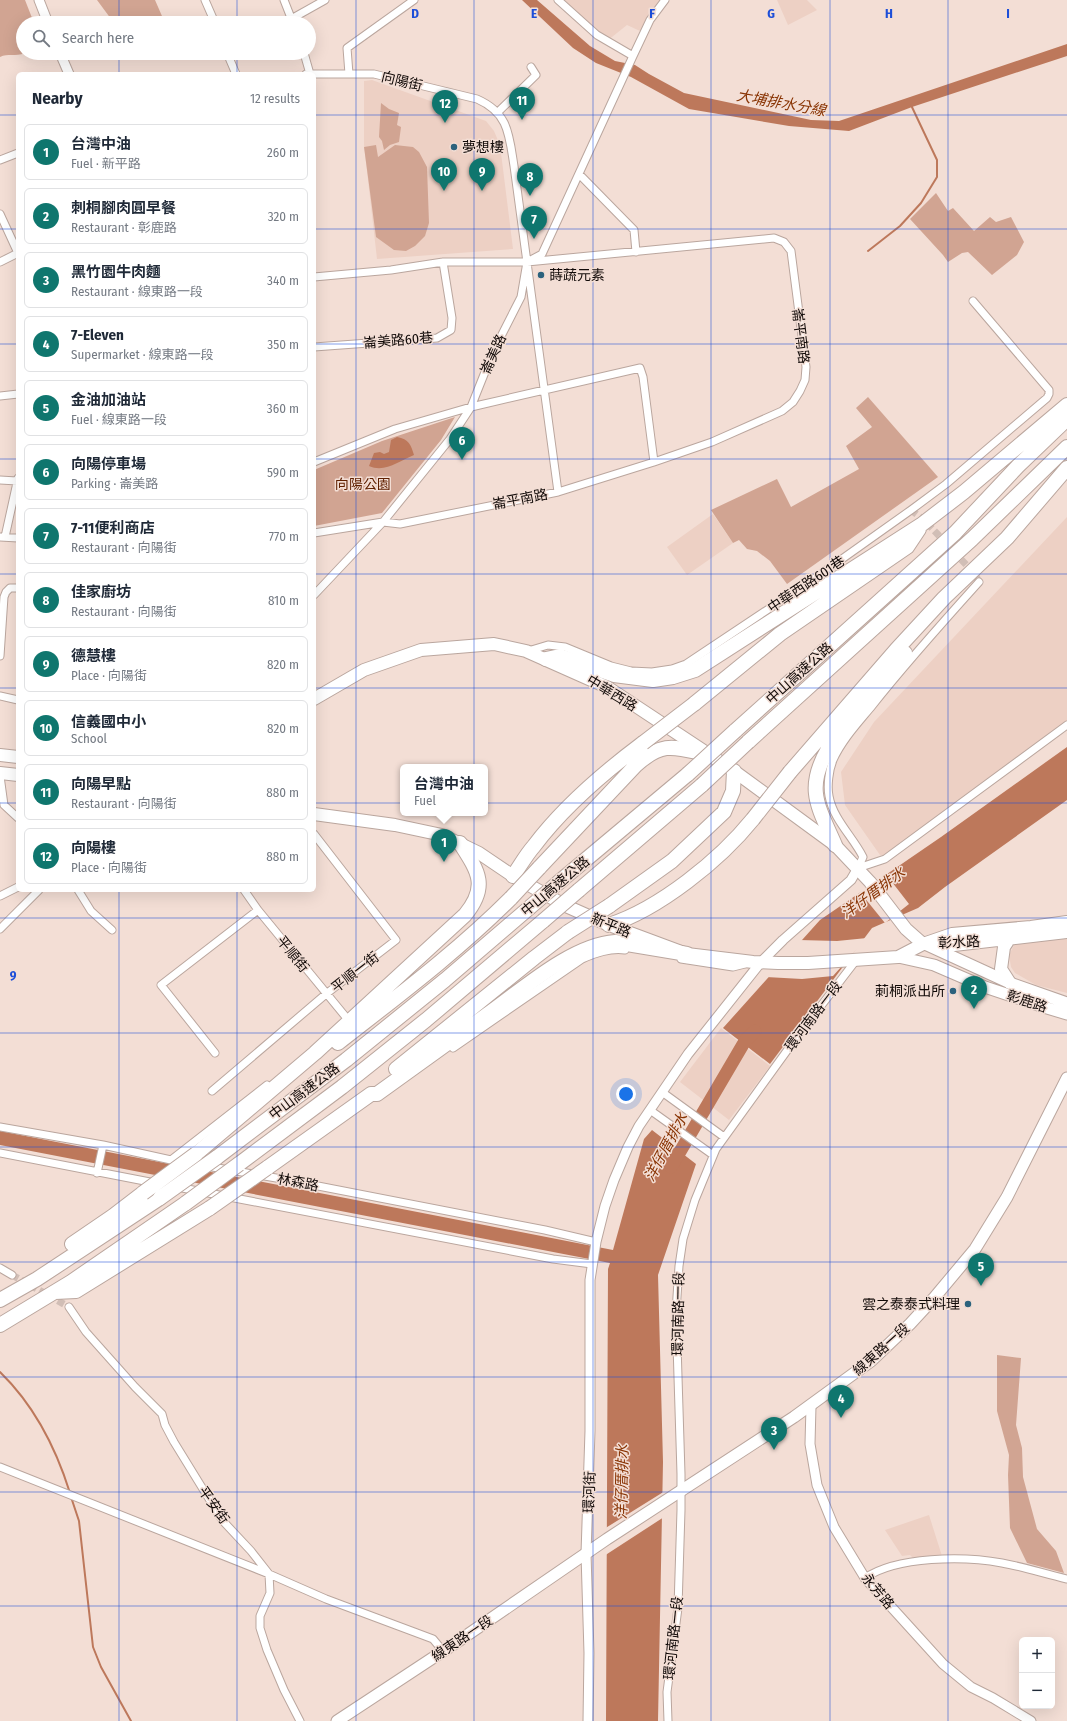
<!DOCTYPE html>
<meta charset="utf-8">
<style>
:root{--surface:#fff;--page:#f2f2f3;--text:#1f2937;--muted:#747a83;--line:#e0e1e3;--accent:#0f766e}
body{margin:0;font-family:"Fira Sans Condensed","Noto Sans TC",sans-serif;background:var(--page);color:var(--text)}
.controls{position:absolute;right:12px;bottom:12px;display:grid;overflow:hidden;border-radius:6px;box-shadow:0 4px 16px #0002}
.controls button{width:36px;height:36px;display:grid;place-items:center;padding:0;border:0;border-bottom:1px solid var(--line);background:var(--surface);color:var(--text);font:20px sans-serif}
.you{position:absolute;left:626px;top:1094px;width:14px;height:14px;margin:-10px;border:3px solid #fff;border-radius:50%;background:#1a73e8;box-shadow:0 0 0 6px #1a73e833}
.badge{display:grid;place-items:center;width:26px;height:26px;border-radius:50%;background:var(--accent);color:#fff;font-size:13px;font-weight:700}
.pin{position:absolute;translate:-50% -33px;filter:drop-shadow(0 1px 2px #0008)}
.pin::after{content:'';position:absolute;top:21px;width:14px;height:12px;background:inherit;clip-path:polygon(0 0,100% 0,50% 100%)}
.popup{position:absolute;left:400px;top:764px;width:88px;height:52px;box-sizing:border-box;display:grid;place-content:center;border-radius:6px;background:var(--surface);filter:drop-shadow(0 1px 3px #0005);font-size:13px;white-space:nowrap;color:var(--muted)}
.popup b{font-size:15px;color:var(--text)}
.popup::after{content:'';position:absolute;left:50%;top:100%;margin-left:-8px;border:8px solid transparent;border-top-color:var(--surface)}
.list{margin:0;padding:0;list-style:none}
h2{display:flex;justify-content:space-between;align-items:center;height:52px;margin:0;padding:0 16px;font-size:17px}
h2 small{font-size:13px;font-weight:400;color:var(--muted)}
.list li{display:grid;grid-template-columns:26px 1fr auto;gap:12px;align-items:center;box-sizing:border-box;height:56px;margin:0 8px 8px;padding:0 8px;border:1px solid var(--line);border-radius:6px}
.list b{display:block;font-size:15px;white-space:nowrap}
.list p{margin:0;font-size:13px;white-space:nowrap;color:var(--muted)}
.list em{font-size:13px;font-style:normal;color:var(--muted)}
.icon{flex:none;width:22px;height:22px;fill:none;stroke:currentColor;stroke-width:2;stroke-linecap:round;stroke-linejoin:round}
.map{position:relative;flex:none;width:1067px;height:1721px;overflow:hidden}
.search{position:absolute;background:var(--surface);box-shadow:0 4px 16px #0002;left:16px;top:16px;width:300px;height:44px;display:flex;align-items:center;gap:10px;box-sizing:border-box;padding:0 14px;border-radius:22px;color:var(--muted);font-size:15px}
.panel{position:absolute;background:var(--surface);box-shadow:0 4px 16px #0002;left:16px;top:72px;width:300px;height:820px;border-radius:6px}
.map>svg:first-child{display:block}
.built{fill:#edd0c4}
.green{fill:#d1a492}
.water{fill:#bd785b}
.pier{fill:#f3ded5}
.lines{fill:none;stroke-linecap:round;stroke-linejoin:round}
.stream{stroke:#bd785b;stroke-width:2}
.river{stroke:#bd785b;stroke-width:13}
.minor-tunnel{stroke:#d1beb6;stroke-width:7;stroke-dasharray:7 3.5;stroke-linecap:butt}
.minor-casing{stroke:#baa69e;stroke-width:9}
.tertiary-casing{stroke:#baa69e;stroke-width:11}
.secondary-casing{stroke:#baa69e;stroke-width:13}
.primary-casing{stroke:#baa69e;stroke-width:14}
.motorway-casing{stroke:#baa69e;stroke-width:16}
.minor{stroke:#fff;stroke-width:7}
.tertiary{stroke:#fff;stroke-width:9}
.secondary{stroke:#fff;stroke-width:11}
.primary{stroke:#fff;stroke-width:12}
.motorway{stroke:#fff;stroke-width:14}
.motorway-bridge-casing{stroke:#baa69e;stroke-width:16;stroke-linecap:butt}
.motorway-bridge{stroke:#fff;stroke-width:14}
.grid{fill:none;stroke:#1d4ed8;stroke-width:1;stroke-opacity:0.55}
.poi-dot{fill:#2c627d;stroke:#f3ded5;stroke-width:1.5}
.labels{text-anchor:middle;stroke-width:3;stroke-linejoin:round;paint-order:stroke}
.street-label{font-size:14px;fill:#110a08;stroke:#f3ded5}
.poi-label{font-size:14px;fill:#110a08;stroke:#f3ded5;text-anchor:start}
.park-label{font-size:14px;fill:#602000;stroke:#f3ded5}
.water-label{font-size:15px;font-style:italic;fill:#893404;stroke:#f3ded5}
.grid-label{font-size:13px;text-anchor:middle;font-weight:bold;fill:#1d4ed8;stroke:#f3ded5;stroke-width:3;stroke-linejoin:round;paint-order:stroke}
</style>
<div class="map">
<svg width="1067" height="1721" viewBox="0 0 1067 1721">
<rect width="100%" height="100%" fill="#f3ded5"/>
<!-- built -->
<path class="built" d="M553,0h107l-20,31 -13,-6 -20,16 -34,-22z
M777,0h30l10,10 -29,15z
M372,80l114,41 8,10 6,14 13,104 -136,10 -13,-114v-64z
M713,514l20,29 -46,32 -20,-28z
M1067,517v206l-181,132h-6l-35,-50 -4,-33 33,-50z
M1067,933v60l-31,-8 -21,-12 -4,-6 -2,-12 6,-12z
M721,1028l49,38 -41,54 -49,-38z
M929,1515l13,41 -28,3 -4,-4 -8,1 -17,-26z"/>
<!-- green -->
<path class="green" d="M0,0h25l9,23h-11v30h2c-10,4 -17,0 -25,4z
M97,0h58l10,23h-51z
M381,103l8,6 10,4 -2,12 4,2 -2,15 -9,3 -6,5 -2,-9 -3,-4z
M376,145l2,12 17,-12 18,2 6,5 8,15 2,56 -4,13 -10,10 -9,5 -12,-1 -18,-13 -12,-90z
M936,193l12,18 5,-3 21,23 16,-14 6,5 15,-5 13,25 -7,13 -25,20 -24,-23 -6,1 -14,9 -5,-7 -33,-36z
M868,397l70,80 -151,107 -17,-23 -13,-10 -10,-2 -8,-9 -6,3 -22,-33 66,-31 14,28 68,-38 -13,-23 26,-19 -16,-19z
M455,417l-14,23 -59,73 -68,13v-56l68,-29z
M997,1355l24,3 -5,67 6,23 1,29 14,52 19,22 8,22 -37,-10 -17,-35 -2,-53 1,-20 -12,-44z"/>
<!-- water -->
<path class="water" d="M522,0h15l53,46 25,15 20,4 14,9 35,19 127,27 28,1 228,-77v12l-155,51 -63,24 -60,-5 -100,-17 -58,-32 -35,-14 -23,-15z
M397,437c12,2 14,8 17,18 -15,6 -29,18 -45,11l5,-13 6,-1 4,2 5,-2 2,-12z
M1067,747v53l-122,87 -27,21 -46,20 -102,136 -47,-36 97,-108 121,-83z
M652,1130l44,34 -38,111 5,187 -5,259h-52l2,-452 2,-6 -610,-118v-14l613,119 31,-111z"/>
<!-- pier -->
<path class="pier" d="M885,873l24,31 -24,19 -26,-32z
M867,938l-34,38 -31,3 -36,-2 33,-37 38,1z
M665,1491l-1,26 -60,39v-27z"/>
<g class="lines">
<!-- stream -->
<path class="stream" d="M868,251l32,-25 21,-23 16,-26v-17l-26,-55
M0,1372c34,33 56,76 70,121
M71,1497l8,24 14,126 8,20 30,54"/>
<!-- river -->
<path class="river" d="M671,1167l74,-126 10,-10"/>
<!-- minor-tunnel -->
<path class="minor-tunnel" d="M911,510l13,10 23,24
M954,552l21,22 4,8
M12,1275l57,32"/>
<defs>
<path id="minor" d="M205,0l10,23
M284,0l9,23
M558,0l39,35 36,21
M284,23l41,-23
M227,53l9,21
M304,53l6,21
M306,74h68l103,25c32,14 32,36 37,67l44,326
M349,74l-2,-26 67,-48
M498,112l38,-37 -5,-8
M0,160l18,-7
M579,174l55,56 2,22
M0,214l18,39
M0,262l18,-9
M314,277l77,-7 52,-8h84l247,-24 10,4 7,9 15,116 -1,13 -5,11 -7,11 -11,9 -70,31 -58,20 -96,30 -158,32 -17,-2 -69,11
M314,347l123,-9 14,-8 1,-12 -9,-56
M0,396l18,-2
M314,462l81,-33 76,-22 169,-39 3,9 11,85
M0,480l17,1
M0,537l18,1
M5,537l13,-59
M314,595l69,-73 67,-83 21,-32 22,-55 28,-55 6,-35 15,-8 91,-198 17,-36 15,-20
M528,651l20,-6 17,2 46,19 20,5 21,1 20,-3 14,-5 132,-88 93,-66 35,-26 101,-86 2,-4v-4l-76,-89
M0,656l4,-59 2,-5 4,-4h8
M0,696l18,4
M0,776l4,29 14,13
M858,868l5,-11c-10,-20 -30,-38 -34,-61 -2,-10 0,-26 4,-36 9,-20 25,-37 39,-54 34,-43 70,-83 107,-124
M858,868l27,-9 182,-134
M78,890l13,21 21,19
M244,890l14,20 87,106
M0,896l18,-9
M0,929l39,-39
M681,959l52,8 12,-3
M453,1048l129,-89c14,-6 28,-11 43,-9
M215,1053l-54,-68 97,-75
M212,1091l114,-97 70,-54 -82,-106
M662,1092l62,45
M650,1110l63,45
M0,1127l103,18 68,15 111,19 263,51 51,12
M0,1153l155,30
M171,1160l96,-75
M97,1173l6,-28
M177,1187l376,72 39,5
M0,1268l12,7
M69,1307l17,25 49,55 27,27 3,11 9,17 48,78 29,31 18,23 1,19 -10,23v12l7,22 17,40 16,31
M0,1467l269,107 57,25 107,40 10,12
M865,1578c32,-22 99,-22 137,-15 22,4 43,11 65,16
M668,1721l-1,-29 11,-84 3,-98v-36l-5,-162 3,-46 4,-27 12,-39 21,-51 78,-108 63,-82"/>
<path id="tertiary" d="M39,0l9,23
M60,53l9,21
M811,1406l-1,38 7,41 17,42 31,51 78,86 28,23 22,11 38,23
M588,1721l1,-68 -3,-99 4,-123v-151l6,-38 9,-36 9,-26 14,-33 11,-21 49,-72 73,-92 22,-22 68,-60 7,-12"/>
<path id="secondary" d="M925,944l85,39 57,20
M898,957l36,8 51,22 62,21 20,6
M337,1721l120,-79 150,-103 187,-122 77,-56 39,-37 24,-26 41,-49 32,-52 60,-119"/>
<path id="primary" d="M314,699l50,-29 57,-20 73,-6 32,7 81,36 127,84 101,74 35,37 36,47 17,15
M0,755l18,2
M0,773l18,2
M314,814l81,11 47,10 37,18 34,23 53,30 43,19 78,29 66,8 25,1h30l90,-6 25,-13 29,-10 79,-7 36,-5
M931,944l23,1 113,-13
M1010,983l-9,-14 3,-22 6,-9"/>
<path id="motorway" d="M546,659l14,-3 54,19 39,5 20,-3 22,-7 226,-145 43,-33 103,-87
M694,704l86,-70 127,-87 12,-18
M735,731l220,-198 63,-67 49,-47
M748,742l224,-203 95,-92
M790,772l106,-122 48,-52 63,-60 60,-70
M835,845c-17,-39 -30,-56 -7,-96l77,-96
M539,868l97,-103c27,-24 38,-18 70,-11
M513,876c7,-10 13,-21 21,-30 30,-40 69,-73 109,-103
M559,882l129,-108
M579,890l123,-105
M609,906l63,-45 52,-49 9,-21 1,-20
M609,925c50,-16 111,-65 144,-106
M338,1043c60,-47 120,-92 173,-145
M396,1069l138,-111 34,-26
M196,1154l119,-101 150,-138c24,-29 13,-44 -5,-72
M216,1158l130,-98 99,-80 84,-72
M239,1164l103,-77 84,-67 117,-99
M267,1168l104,-74h6c37,-27 74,-53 111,-80 35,-25 84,-69 127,-72l72,12
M72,1244l41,-28 30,-23
M55,1292l21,-1 134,-83
M0,1300l37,-21 123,-81
M0,1325l71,-43 115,-79"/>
</defs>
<!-- minor casing -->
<use href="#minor" class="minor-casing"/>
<!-- tertiary casing -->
<use href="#tertiary" class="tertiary-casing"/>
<!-- secondary casing -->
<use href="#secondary" class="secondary-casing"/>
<!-- primary casing -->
<use href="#primary" class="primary-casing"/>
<!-- motorway casing -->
<use href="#motorway" class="motorway-casing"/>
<!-- minor -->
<use href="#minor" class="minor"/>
<!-- tertiary -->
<use href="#tertiary" class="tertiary"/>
<!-- secondary -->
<use href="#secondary" class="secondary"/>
<!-- primary -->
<use href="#primary" class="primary"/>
<!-- motorway -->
<use href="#motorway" class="motorway"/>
<defs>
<path id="motorway-bridge" d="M643,743l51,-39
M688,774l47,-43
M702,785l46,-43
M753,819l37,-47
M511,898l28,-30
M529,908l30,-26
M543,921l36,-31
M568,932l41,-26
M143,1193l53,-39
M160,1198l56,-40
M186,1203l53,-39
M210,1208l57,-40"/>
</defs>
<!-- motorway-bridge casing -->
<use href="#motorway-bridge" class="motorway-bridge-casing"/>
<!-- motorway-bridge -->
<use href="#motorway-bridge" class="motorway-bridge"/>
</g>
<!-- grid -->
<path class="grid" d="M119,0v23M237,0v23M356,0v1721M474,0v1721M593,0v1721M711,0v1721M830,0v1721M948,0v1721M119,53v21M237,53v21M0,115h18M314,115h753M0,229h18M314,229h753M0,344h18M314,344h753M0,459h18M314,459h753M0,574h18M314,574h753M0,688h18M314,688h753M0,803h18M314,803h753M119,890v831M237,890v831M0,918h1067M0,1033h1067M0,1147h1067M0,1262h1067M0,1377h1067M0,1492h1067M0,1606h1067"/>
<!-- markers -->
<g class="poi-dot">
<circle cx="454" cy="147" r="4"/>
<circle cx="541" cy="275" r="4"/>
<circle cx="953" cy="991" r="4"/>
<circle cx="968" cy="1304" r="4"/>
</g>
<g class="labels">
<!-- street labels -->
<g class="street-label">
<text transform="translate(402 81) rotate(14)" y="5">向陽街</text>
<text transform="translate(801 336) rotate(83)" y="5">崙平南路</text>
<text transform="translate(398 340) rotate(-5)" y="5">崙美路60巷</text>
<text transform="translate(493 354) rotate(-66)" y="5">崙美路</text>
<text transform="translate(520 499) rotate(-11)" y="5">崙平南路</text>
<text transform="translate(806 584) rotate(-34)" y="5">中華西路601巷</text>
<text transform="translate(799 673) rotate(-42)" y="5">中山高速公路</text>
<text transform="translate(612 693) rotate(31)" y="5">中華西路</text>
<text transform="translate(555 886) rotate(-40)" y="5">中山高速公路</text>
<text transform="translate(611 925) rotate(22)" y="5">新平路</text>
<text transform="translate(959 942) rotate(-3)" y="5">彰水路</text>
<text transform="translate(293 954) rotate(51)" y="5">平順街</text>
<text transform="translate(355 972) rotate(-38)" y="5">平順一街</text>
<text transform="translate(1027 1001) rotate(18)" y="5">彰鹿路</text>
<text transform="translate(813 1016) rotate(-53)" y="5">環河南路一段</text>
<text transform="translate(304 1091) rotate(-37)" y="5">中山高速公路</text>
<text transform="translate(298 1182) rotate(11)" y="5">林森路</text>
<text transform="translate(678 1314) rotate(-89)" y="5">環河南路一段</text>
<text transform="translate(881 1349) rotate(-42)" y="5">線東路一段</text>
<text transform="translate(589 1492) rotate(-88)" y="5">環河街</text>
<text transform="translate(214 1505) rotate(55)" y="5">平安街</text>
<text transform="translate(878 1591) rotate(50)" y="5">永芳路</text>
<text transform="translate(462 1638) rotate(-34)" y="5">線東路一段</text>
<text transform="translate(673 1638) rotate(-84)" y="5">環河南路一段</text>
</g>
<!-- poi labels -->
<g class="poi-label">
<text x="462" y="152">夢想樓</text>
<text x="549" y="280">蒔蔬元素</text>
<text x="945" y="996" text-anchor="end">莿桐派出所</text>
<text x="960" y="1309" text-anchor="end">雲之泰泰式料理</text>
</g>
<!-- park labels -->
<g class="park-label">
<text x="363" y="489">向陽公園</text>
</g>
<!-- water labels -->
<g class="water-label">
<text transform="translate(781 103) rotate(10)" y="5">大埔排水分線</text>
<text transform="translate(873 893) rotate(-36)" y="5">洋仔厝排水</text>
<text transform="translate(666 1147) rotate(-62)" y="5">洋仔厝排水</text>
<text transform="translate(622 1482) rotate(-89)" y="5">洋仔厝排水</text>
</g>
</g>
<g class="grid-label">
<text x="415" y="18">D</text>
<text x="534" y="18">E</text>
<text x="652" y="18">F</text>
<text x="771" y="18">G</text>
<text x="889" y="18">H</text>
<text x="1008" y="18">I</text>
<text x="13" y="980">9</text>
</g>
</svg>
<div class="controls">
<button>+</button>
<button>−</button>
</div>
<div class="you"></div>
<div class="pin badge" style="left:444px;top:862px">1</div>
<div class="popup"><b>台灣中油</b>Fuel</div>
<div class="pin badge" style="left:974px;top:1009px">2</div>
<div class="pin badge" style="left:774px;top:1450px">3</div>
<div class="pin badge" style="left:841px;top:1418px">4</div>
<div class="pin badge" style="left:981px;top:1286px">5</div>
<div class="pin badge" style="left:462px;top:460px">6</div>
<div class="pin badge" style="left:534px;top:239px">7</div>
<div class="pin badge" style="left:530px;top:196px">8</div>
<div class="pin badge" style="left:482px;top:191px">9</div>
<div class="pin badge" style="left:444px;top:191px">10</div>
<div class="pin badge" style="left:522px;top:120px">11</div>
<div class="pin badge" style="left:445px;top:123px">12</div>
<div class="search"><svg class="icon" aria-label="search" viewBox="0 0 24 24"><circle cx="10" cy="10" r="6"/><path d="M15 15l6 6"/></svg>Search here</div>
<section class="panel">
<h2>Nearby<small>12 results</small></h2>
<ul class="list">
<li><span class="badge">1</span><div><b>台灣中油</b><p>Fuel · 新平路</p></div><em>260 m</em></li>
<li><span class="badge">2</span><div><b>刺桐腳肉圓早餐</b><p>Restaurant · 彰鹿路</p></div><em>320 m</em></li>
<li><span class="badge">3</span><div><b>黑竹園牛肉麵</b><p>Restaurant · 線東路一段</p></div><em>340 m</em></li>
<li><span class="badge">4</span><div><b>7-Eleven</b><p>Supermarket · 線東路一段</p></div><em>350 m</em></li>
<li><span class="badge">5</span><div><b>金油加油站</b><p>Fuel · 線東路一段</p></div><em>360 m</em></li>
<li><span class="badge">6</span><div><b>向陽停車場</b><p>Parking · 崙美路</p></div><em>590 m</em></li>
<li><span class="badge">7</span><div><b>7-11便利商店</b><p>Restaurant · 向陽街</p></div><em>770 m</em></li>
<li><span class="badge">8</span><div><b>佳家廚坊</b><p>Restaurant · 向陽街</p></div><em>810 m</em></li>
<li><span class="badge">9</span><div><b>德慧樓</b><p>Place · 向陽街</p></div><em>820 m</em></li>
<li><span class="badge">10</span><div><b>信義國中小</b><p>School</p></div><em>820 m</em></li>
<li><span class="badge">11</span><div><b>向陽早點</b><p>Restaurant · 向陽街</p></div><em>880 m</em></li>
<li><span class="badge">12</span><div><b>向陽樓</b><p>Place · 向陽街</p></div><em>880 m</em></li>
</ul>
</section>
</div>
